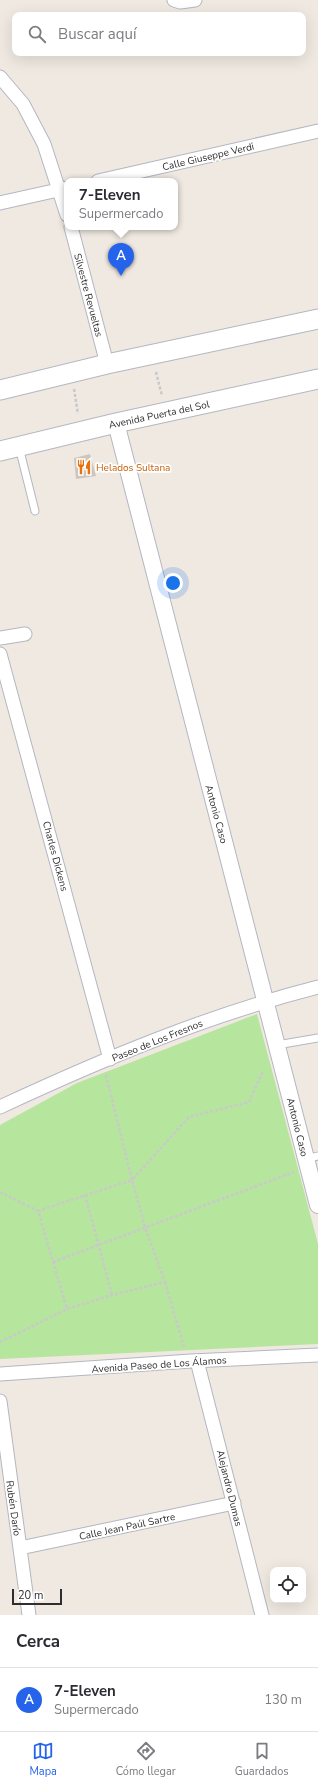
<!DOCTYPE html>
<html lang="es">
<meta charset="utf-8">
<style>
:root{--surface:#fff;--page:#f2f2f3;--text:#2b2b33;--muted:#7c7c81;--line:#e1e1e2;--accent:#2563eb}
body{margin:0;font-family:"Nunito Sans",sans-serif;background:var(--page);color:var(--text)}
.controls{position:absolute;right:12px;bottom:12px;display:grid;overflow:hidden;border-radius:8px;box-shadow:0 4px 16px #0002}
.controls button{width:36px;height:36px;display:grid;place-items:center;padding:0;border:0;border-bottom:1px solid var(--line);background:var(--surface);color:var(--text);font:20px sans-serif}
.scale{position:absolute;left:12px;bottom:10px;width:50px;box-sizing:border-box;padding-left:4px;border:2px solid #2e2e2e;border-top:0;font-size:11px;line-height:14px;white-space:nowrap;color:#2e2e2e;-webkit-text-stroke:3px #fff;paint-order:stroke}
.you{position:absolute;left:173px;top:583px;width:14px;height:14px;margin:-10px;border:3px solid #fff;border-radius:50%;background:#1a73e8;box-shadow:0 0 0 6px #1a73e833}
.badge{display:grid;place-items:center;width:26px;height:26px;border-radius:50%;background:var(--accent);color:#fff;font-size:13px;font-weight:700}
.pin{position:absolute;translate:-50% -33px;filter:drop-shadow(0 1px 2px #0008)}
.pin::after{content:'';position:absolute;top:21px;width:14px;height:12px;background:inherit;clip-path:polygon(0 0,100% 0,50% 100%)}
.popup{position:absolute;left:64px;top:178px;width:114px;height:52px;box-sizing:border-box;display:grid;place-content:center;border-radius:8px;background:var(--surface);filter:drop-shadow(0 1px 3px #0005);font-size:13px;white-space:nowrap;color:var(--muted)}
.popup b{font-size:15px;color:var(--text)}
.popup::after{content:'';position:absolute;left:50%;top:100%;margin-left:-8px;border:8px solid transparent;border-top-color:var(--surface)}
.list{margin:0;padding:0;list-style:none}
h2{display:flex;justify-content:space-between;align-items:center;height:52px;margin:0;padding:0 16px;font-size:17px}
h2 small{font-size:13px;font-weight:400;color:var(--muted)}
.list li{display:grid;grid-template-columns:26px 1fr auto;gap:12px;align-items:center;box-sizing:border-box;height:64px;padding:0 16px;border-top:1px solid var(--line)}
.list b{display:block;font-size:15px;white-space:nowrap}
.list p{margin:0;font-size:13px;white-space:nowrap;color:var(--muted)}
.list em{font-size:13px;font-style:normal;color:var(--muted)}
.icon{flex:none;width:22px;height:22px;fill:none;stroke:currentColor;stroke-width:2;stroke-linecap:round;stroke-linejoin:round}
.map{position:relative;flex:none;width:318px;height:1615px;overflow:hidden}
.search{position:absolute;background:var(--surface);box-shadow:0 4px 16px #0002;left:12px;right:12px;top:12px;height:44px;display:flex;align-items:center;gap:10px;box-sizing:border-box;padding:0 14px;border-radius:8px;color:var(--muted);font-size:15px}
.sheet{height:116px;background:var(--surface)}
nav{display:flex;justify-content:space-around;align-items:center;box-sizing:border-box;height:56px;border-top:1px solid var(--line);background:var(--surface);font-size:11px;color:var(--muted)}
nav a{display:grid;justify-items:center;gap:2px}
nav .on{color:var(--accent)}
.map>svg:first-child{display:block}
.green{fill:#b6e59e}
.building{fill:#cbc7bf}
.lines{fill:none;stroke-linecap:round;stroke-linejoin:round}
.service-casing{stroke:#b4b7c1;stroke-width:9}
.minor-casing{stroke:#b4b7c1;stroke-width:15}
.tertiary-casing{stroke:#b4b7c1;stroke-width:18}
.secondary-casing{stroke:#b4b7c1;stroke-width:21}
.path{stroke:#c9c9c9;stroke-width:2.5;stroke-dasharray:3 2;stroke-linecap:butt}
.service{stroke:#fff;stroke-width:7}
.minor{stroke:#fff;stroke-width:13}
.tertiary{stroke:#fff;stroke-width:16}
.secondary{stroke:#fff;stroke-width:19}
.labels{text-anchor:middle;stroke-width:3.5;stroke-linejoin:round;paint-order:stroke}
.street-label{font-size:10px;fill:#2e2e2e;stroke:#fff}
.food-label{font-size:10px;fill:#c56008;stroke:#fff;text-anchor:start}
</style>
<div class="map">
<svg width="318" height="1615" viewBox="0 0 318 1615">
<rect width="100%" height="100%" fill="#efe9e1"/>
<!-- green -->
<path class="green" d="M257,1014l61,230v100l-318,15v-234l77,-42z"/>
<!-- building -->
<path class="building" d="M90,454l6,22 -20,3 -2,-21z"/>
<g class="lines">
<defs>
<path id="service" d="M19,447l16,64
M277,1045l41,-7
M306,1159l12,-3"/>
<path id="minor" d="M174,0l6,2 15,-2
M0,77l23,27 21,40 23,71
M98,181l220,-50
M0,203l67,-15
M71,227l36,137
M0,638l25,-4
M0,654l110,405
M0,1107c103,-48 208,-92 318,-120
M197,1361l65,254
M0,1374l191,-13 127,-6
M0,1401l29,214
M20,1548l214,-45"/>
<path id="tertiary" d="M116,423l202,782"/>
<path id="secondary" d="M0,390l107,-26 211,-45
M0,451l116,-28 202,-44"/>
</defs>
<!-- service casing -->
<use href="#service" class="service-casing"/>
<!-- minor casing -->
<use href="#minor" class="minor-casing"/>
<!-- tertiary casing -->
<use href="#tertiary" class="tertiary-casing"/>
<!-- secondary casing -->
<use href="#secondary" class="secondary-casing"/>
<!-- path -->
<path class="path" d="M156,372l6,24
M74,389l4,25
M106,1075l26,105 57,-63 60,-15 14,-31
M0,1192l38,19 29,98
M85,1195l27,100
M53,1262l241,-90
M165,1282l19,65
M0,1342l67,-33 45,-14 53,-13 -20,-55 -13,-47 -94,31"/>
<!-- service -->
<use href="#service" class="service"/>
<!-- minor -->
<use href="#minor" class="minor"/>
<!-- tertiary -->
<use href="#tertiary" class="tertiary"/>
<!-- secondary -->
<use href="#secondary" class="secondary"/>
</g>
<!-- icons -->
<defs>
<symbol id="restaurant-bare" viewBox="-9 -9 18 18"><path d="M-5-6h1v4h1v-4h1v4h1v-4h1v5L-1.5 .5V6h-2V.5L-5-1ZM5-6V6H3V1.5H1.5Q1.5-4 5-6Z" fill="#e8710a" stroke="#fff" stroke-width="2.5" paint-order="stroke"/></symbol>
</defs>
<g fill-rule="evenodd">
<use href="#restaurant-bare" x="73" y="456" width="22" height="22"/>
</g>
<g class="labels">
<!-- street labels -->
<g class="street-label">
<text transform="translate(208 156) rotate(-13)" y="4">Calle Giuseppe Verdi</text>
<text transform="translate(89 295) rotate(75)" y="4">Silvestre Revueltas</text>
<text transform="translate(159 414) rotate(-12)" y="4">Avenida Puerta del Sol</text>
<text transform="translate(217 814) rotate(75)" y="4">Antonio Caso</text>
<text transform="translate(56 856) rotate(75)" y="4">Charles Dickens</text>
<text transform="translate(157 1040) rotate(-22)" y="4">Paseo de Los Fresnos</text>
<text transform="translate(298 1127) rotate(76)" y="4">Antonio Caso</text>
<text transform="translate(159 1364) rotate(-4)" y="4">Avenida Paseo de Los Álamos</text>
<text transform="translate(230 1488) rotate(76)" y="4">Alejandro Dumas</text>
<text transform="translate(14 1508) rotate(82)" y="4">Rubén Darío</text>
<text transform="translate(127 1526) rotate(-12)" y="4">Calle Jean Paúl Sartre</text>
</g>
<!-- food labels -->
<g class="food-label">
<text x="96" y="471">Helados Sultana</text>
</g>
</g>
</svg>
<div class="controls">
<button><svg class="icon" aria-label="locate" viewBox="0 0 24 24"><circle cx="12" cy="12" r="6"/><path d="M12 2v4M12 18v4M2 12h4M18 12h4"/></svg></button>
</div>
<div class="scale">20 m</div>
<div class="you"></div>
<div class="pin badge" style="left:121px;top:276px">A</div>
<div class="popup"><b>7-Eleven</b>Supermercado</div>
<div class="search"><svg class="icon" aria-label="search" viewBox="0 0 24 24"><circle cx="10" cy="10" r="6"/><path d="M15 15l6 6"/></svg>Buscar aquí</div>
</div>
<section class="sheet">
<h2>Cerca<small></small></h2>
<ul class="list">
<li><span class="badge">A</span><div><b>7-Eleven</b><p>Supermercado</p></div><em>130 m</em></li>
</ul>
</section>
<nav>
<a class="on"><svg class="icon" aria-label="map" viewBox="0 0 24 24"><path d="M3 6l6-2 6 2 6-2v14l-6 2-6-2-6 2zM9 4v14M15 6v14"/></svg>Mapa</a>
<a><svg class="icon" aria-label="directions" viewBox="0 0 24 24"><path d="M12 3l9 9-9 9-9-9zM9 14v-3h6M13 9l2 2-2 2"/></svg>Cómo llegar</a>
<a><svg class="icon" aria-label="saved" viewBox="0 0 24 24"><path d="M7 4h10v16l-5-4-5 4z"/></svg>Guardados</a>
</nav>
